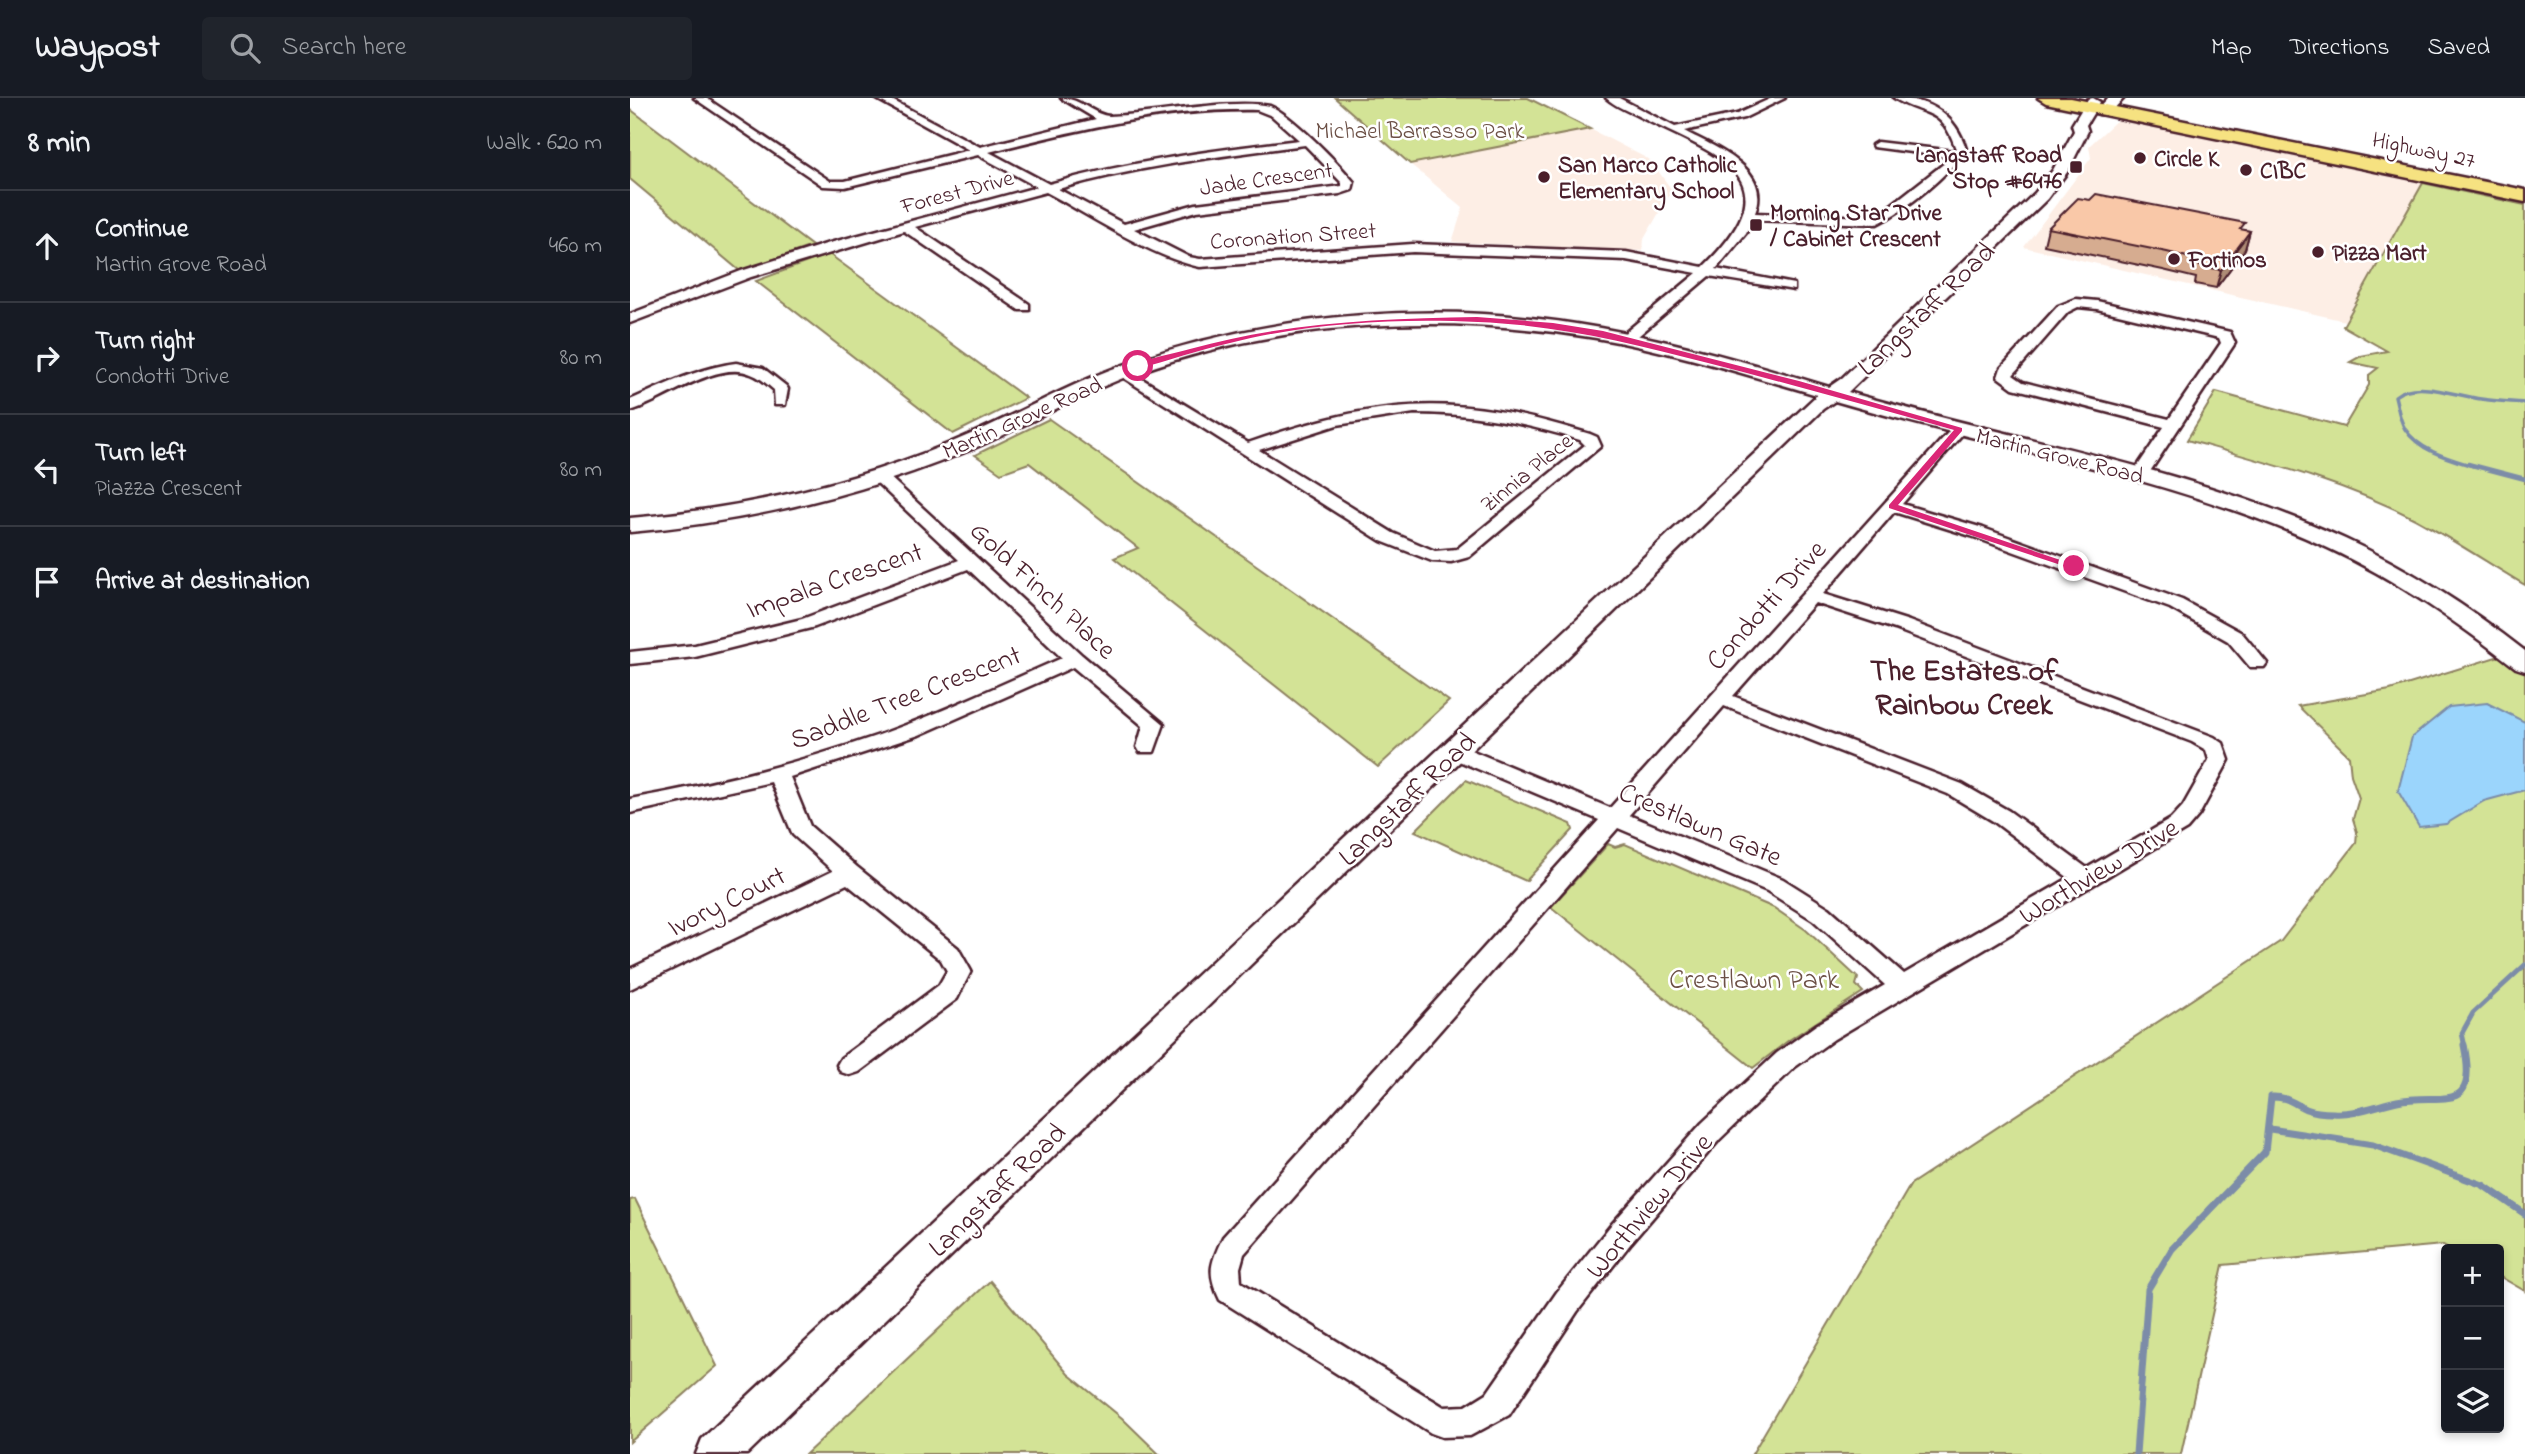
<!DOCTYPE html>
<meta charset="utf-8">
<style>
:root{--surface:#171b24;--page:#20242c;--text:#f1f3f6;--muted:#9ea1a6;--line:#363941}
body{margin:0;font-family:"Indie Flower",sans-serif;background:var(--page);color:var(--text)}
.controls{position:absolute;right:21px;bottom:21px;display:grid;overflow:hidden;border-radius:7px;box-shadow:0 4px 10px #0003}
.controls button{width:63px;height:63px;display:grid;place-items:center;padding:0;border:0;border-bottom:2px solid var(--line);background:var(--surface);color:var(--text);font:35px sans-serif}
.stop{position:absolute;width:21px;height:21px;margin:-16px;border:5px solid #db2777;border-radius:50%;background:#fff}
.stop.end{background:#db2777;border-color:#fff;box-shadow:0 2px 7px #0008}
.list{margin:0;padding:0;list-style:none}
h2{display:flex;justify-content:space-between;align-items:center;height:91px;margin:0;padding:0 28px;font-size:30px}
h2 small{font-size:23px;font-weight:400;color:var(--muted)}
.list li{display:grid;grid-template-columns:46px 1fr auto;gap:21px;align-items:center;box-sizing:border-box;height:112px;padding:0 28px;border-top:2px solid var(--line)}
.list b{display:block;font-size:26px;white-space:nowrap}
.list p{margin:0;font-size:23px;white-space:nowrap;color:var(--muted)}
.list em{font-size:23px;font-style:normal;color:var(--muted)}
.icon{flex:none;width:38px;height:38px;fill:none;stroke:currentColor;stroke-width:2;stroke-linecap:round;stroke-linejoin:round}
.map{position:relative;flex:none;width:1895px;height:1356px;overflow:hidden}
header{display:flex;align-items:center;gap:42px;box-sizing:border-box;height:98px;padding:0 35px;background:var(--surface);border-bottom:2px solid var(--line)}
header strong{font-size:33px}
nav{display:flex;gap:38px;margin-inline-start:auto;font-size:24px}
.search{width:490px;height:63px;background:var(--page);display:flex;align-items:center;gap:18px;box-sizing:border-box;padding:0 24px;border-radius:7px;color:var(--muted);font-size:26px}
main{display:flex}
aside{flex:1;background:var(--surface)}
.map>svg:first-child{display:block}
.built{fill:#fdeee5}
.green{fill:#d3e396;stroke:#8e8160;stroke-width:2}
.water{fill:#9bd5fc;stroke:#7b8ca8;stroke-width:2}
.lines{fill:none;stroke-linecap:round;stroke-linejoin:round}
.stream-far3{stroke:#7b8ca8;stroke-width:3.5}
.stream-far2{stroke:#7b8ca8;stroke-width:4.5}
.stream-far1{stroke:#7b8ca8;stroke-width:5}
.stream{stroke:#7b8ca8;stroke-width:7}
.minor-casing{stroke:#4a1f2b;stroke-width:5}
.tertiary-casing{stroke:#4a1f2b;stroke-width:5}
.secondary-casing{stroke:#4a1f2b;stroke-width:5}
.primary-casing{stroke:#4a1f2b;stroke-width:5}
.minor{fill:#fff;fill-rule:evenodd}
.tertiary{fill:#fff;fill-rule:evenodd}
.secondary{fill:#fff;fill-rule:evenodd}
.primary{fill:#f6e281;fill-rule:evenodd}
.wall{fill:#d6ac90;stroke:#4a1f2b;stroke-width:2}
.shaded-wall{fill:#ae8c76;stroke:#4a1f2b;stroke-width:2}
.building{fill:#f9c8a8;stroke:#4a1f2b;stroke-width:2}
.route{fill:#db2777}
.poi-dot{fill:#4a1f2b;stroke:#fff;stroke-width:2.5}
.labels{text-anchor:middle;stroke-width:5;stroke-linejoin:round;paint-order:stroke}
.far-park-label{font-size:23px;fill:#6c5046;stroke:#fff}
.far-street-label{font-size:23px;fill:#4a1f2b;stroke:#fff}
.far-poi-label{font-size:23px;font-weight:bold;fill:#4a1f2b;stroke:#fff;text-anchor:start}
.street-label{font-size:28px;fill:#4a1f2b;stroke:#fff}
.park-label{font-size:28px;fill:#6c5046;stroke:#fff}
.neighbourhood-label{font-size:30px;font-weight:bold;fill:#4a1f2b;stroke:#fff}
</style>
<header>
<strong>Waypost</strong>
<div class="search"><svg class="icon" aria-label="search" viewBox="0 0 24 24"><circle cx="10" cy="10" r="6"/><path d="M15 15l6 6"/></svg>Search here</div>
<nav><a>Map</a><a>Directions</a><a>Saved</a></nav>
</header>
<main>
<aside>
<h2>8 min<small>Walk · 620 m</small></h2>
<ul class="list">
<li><svg class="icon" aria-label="ahead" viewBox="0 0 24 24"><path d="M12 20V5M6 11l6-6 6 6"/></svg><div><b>Continue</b><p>Martin Grove Road</p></div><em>460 m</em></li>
<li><svg class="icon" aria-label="right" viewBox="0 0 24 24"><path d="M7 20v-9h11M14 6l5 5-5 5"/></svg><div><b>Turn right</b><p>Condotti Drive</p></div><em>80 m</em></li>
<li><svg class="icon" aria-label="left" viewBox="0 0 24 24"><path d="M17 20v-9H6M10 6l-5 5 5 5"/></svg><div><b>Turn left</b><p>Piazza Crescent</p></div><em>80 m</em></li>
<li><svg class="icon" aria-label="arrive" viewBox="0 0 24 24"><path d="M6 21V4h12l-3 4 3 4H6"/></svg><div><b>Arrive at destination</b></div></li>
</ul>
</aside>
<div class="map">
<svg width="1895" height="1356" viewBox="0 0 1895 1356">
<rect width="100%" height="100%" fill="#fff"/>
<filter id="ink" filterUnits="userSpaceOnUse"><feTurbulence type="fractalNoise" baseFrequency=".0143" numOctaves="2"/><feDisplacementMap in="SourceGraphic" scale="14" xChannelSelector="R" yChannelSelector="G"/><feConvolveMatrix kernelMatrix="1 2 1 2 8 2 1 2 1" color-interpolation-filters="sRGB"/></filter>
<g filter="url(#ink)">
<!-- built -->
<path class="built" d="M1488,21l305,64 -78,138 -321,-74 67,-89 -2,-12z
M960,31l60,31 22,30 -28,49 -1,12 -191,-9 11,-34 -53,-44z"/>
<!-- green -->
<path class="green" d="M705,0h193l62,31 -180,35z
M0,11l182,137 -72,25 -110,-92z
M1793,85l102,22v380c-37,-22 -73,-46 -110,-66 -72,-37 -150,-57 -228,-79l29,-48 128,35 25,-42v-10l9,-7 -28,-6 11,-6 26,-5 -44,-25z
M199,156l197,144 -73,36 -197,-153z
M419,321l400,282 -71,66 -264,-209 24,-10 -109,-85 -28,10 -26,-18z
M1895,550v643l-26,-15v-27h-48l-8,-4 -220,20 -42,189h-429l159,-270 370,-243 75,-98 1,-11 -4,-13 6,-21 -8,-23 -2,-19 -51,-50 92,-16z
M836,682l105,44 2,6 -47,51 -111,-50z
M978,746l7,3 10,-3 149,64 32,22 52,48 -2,7 7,7 -74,48 -36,28 -202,-161z
M5,1101l82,167 -87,76v-242z
M360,1183l78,93 54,44 37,36h-353z"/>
<!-- water -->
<path class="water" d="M1857,605l38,19v68l-41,11 -38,23 -27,3 -21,-36 14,-54 37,-30z"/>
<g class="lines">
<!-- stream-far3 -->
<path class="stream-far3" d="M1843,368c-23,-7 -54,-15 -68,-37 -6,-10 -7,-22 -10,-33 21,-17 62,0 86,3 14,2 29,3 44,4"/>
<!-- stream-far2 -->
<path class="stream-far2" d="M1838,366l57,15"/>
<!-- stream-far1 -->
<path class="stream-far1" d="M1835,949l-3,-14 11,-20 52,-48"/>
<!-- stream -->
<path class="stream" d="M1640,1031l103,16 110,40 42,29
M1506,1356l12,-165 24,-40 93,-97 6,-55c15,-1 22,6 35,12 8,3 18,4 27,4 20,2 45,-8 64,-12 44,-9 82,16 67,-56"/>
<defs>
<path id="minor" d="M64,0h12l124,83h15l124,-31 -94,-52h13l92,49 116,-28 -35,-21c20,0 33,18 49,18 43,-1 121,-18 160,-10 21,8 69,58 84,76l-2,8 -12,4 -143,17 -63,18 55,28 11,2 213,-15 213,8 77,15c94,-92 14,-111 -65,-151 -10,-5 -23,-10 -32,-18h13l56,29 62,-13 35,-16h13l-41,20 -60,13c30,16 89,37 71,82l116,4 11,-5 64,-50 3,-5 -76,-10 -1,-2 5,-3 77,9 2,-2c-14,-44 -34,-32 -62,-51 35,0 62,17 72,51 -18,26 -58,60 -89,75l-125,-4 -6,13 -30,36 78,15v6l-85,-14 -78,66h-10v-6l76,-63 -71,-13 -213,-8 -213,15c-49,-10 -109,-51 -154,-75l-131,35 114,77v6h-10l-115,-79 -153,46 -121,46v-9l111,-43 85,-27 211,-57 -59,-32 -133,32 -22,-1zM627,12l15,6 27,24c-85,10 -168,21 -250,44l-60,-32c88,-22 176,-44 268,-42zM675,47l37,38v3l-146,18 -72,20 -66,-35c81,-23 163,-33 247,-44z
M1446,201l21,2 133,31 5,11 -90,136 -6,2 -8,-5 33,-49 -151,-39 -15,-11 3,-9 57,-62zM1448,209l19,2 122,29 2,5 -52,76 -146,-37 -10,-7 55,-63z
M106,265l27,5 23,18 2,3 -3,16h-10l-1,-15c-7,-6 -14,-13 -23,-16 -34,-15 -88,28 -121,37v-11c35,-15 68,-32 106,-37z
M494,270l124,75c133,-46 208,-51 342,-9l7,3 4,9 -132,111 -18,5 -19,-1 -51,-20 -262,-166 -2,-3zM784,315c59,0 110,10 166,27l5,5 -128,104 -22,2 -42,-18 -134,-83 78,-25z
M1329,326l8,5 -3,3 -62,72 81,24 199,72 60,33 25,30 -3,4h-14l-22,-26 -58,-33 -199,-72 -77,-24 -71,82 86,27 305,116 9,6 6,17 -30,55 -12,14 -353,210 -39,28 -75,72 -89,104 -54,69 -68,103 -39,21 -28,1 -11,-4 -211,-133c-13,-27 -10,-36 3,-63l376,-417 -152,-64 -3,-5 3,-5h14l149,62 344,-382zM1185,505l80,26 297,113 14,8 3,10 -26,46 -12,13 -84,49 -78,-57 -47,-27 -229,-88zM1094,608l224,88 45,27 76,57 -165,96 -75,-66 -46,-29 -154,-64zM988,730l149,63 46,29 72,65 -69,40 -39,28 -75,70 -91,102 -54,67 -70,101 -21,13 -22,1 -203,-125 -1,-14 4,-14z
M249,373l6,2 197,182 82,69 -10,28h-14l-3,-5 6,-21 -70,-59 -154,68 -129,42 20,49 47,41 101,81 13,23 -14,28 -98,73 -9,3 -9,-3 -4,-7 4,-7 98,-73 8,-14 -6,-11 -94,-76 -217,105v-20l203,-98 -40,-36 -22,-53 -141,31v-14c85,-15 168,-36 249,-64 63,-22 123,-51 183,-77l-94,-89 -153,58 -120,30 -65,7v-12l65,-7 107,-26 157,-59 -86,-81 -2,-3 2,-3z"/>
<path id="tertiary" d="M1463,0l7,4 -14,23 2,6 -20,40 -21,28 -199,193c165,48 340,75 497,147 65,30 124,68 180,112v20l-9,-3c-59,-46 -119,-88 -188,-120 -156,-72 -329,-99 -493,-147l-12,8 -1076,1045h-51l6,-15 1115,-1044c-73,-21 -146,-44 -221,-57 -152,-25 -312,-18 -457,34 -61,22 -115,56 -174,80 -107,44 -219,70 -335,80v-14c111,-9 217,-33 320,-75 60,-24 115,-58 176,-79 151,-53 317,-65 474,-36 78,14 154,36 229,59l13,-9 193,-185 18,-23 21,-39 -2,-6 16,-26z"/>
<path id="secondary" d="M1478,0h16l-15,16h-10l-3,-3z"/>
<path id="primary" d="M1408,0h33l454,92v12l-479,-99z"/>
</defs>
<!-- minor casing -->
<use href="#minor" class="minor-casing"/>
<!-- tertiary casing -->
<use href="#tertiary" class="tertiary-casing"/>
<!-- secondary casing -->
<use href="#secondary" class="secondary-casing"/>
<!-- primary casing -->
<use href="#primary" class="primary-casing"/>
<!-- minor -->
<use href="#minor" class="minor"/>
<!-- tertiary -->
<use href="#tertiary" class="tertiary"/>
<!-- secondary -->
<use href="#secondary" class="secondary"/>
<!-- primary -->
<use href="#primary" class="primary"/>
</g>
<!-- wall -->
<path class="wall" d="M1418,130l195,2 7,1 -5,18 -29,39 -21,-4 1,-6 -33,-8 -119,-25z"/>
<!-- shaded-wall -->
<path class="shaded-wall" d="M1620,133l-5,18 -29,39 5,-18z"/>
<!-- building -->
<path class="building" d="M1466,96l149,29 -5,6 10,2 -29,39 -21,-4 3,-5 -36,-9 -119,-24 30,-30 12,2z"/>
</g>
<!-- route -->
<path class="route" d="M847,219l76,6 50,8 196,50 163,47v3l-64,74 180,61 -8,2 -181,-60v-3l65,-75c-82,-23 -164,-46 -246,-67 -76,-20 -151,-38 -230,-41 -79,-4 -171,1 -248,21 -31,7 -61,17 -92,26l-4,-3c16,-9 39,-12 56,-17 96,-27 188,-30 287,-32z"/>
<!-- markers -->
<g class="poi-dot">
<circle cx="1510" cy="60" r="7"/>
<rect x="1439" y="62" width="14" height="14" rx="3.5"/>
<circle cx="1616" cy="72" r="7"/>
<circle cx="914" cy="79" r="7"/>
<rect x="1119" y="120" width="14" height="14" rx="3.5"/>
<circle cx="1688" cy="154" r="7"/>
<circle cx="1544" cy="161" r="7"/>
</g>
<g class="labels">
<!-- far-park labels -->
<g class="far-park-label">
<text x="790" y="40">Michael Barrasso Park</text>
</g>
<!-- far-street labels -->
<g class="far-street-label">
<text transform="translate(1794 51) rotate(12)" y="8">Highway 27</text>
<text transform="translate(636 80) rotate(-8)" y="8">Jade Crescent</text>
<text transform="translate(327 93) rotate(-15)" y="8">Forest Drive</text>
<text transform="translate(663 137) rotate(-4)" y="8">Coronation Street</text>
<text transform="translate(392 319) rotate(-24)" y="8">Martin Grove Road</text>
<text transform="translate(1430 357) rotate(14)" y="8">Martin Grove Road</text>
<text transform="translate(896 374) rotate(-39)" y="8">Zinnia Place</text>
</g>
<!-- far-poi labels -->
<g class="far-poi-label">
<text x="1432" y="64" text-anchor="end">Langstaff Road<tspan x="1432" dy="26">Stop #6476</tspan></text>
<text x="1524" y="68">Circle K</text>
<text x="928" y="74">San Marco Catholic<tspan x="928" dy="26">Elementary School</tspan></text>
<text x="1630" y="80">CIBC</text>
<text x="1140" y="122">Morning Star Drive<tspan x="1140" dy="26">/ Cabinet Crescent</tspan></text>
<text x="1702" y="162">Pizza Mart</text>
<text x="1558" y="169">Fortinos</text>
</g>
<!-- street labels -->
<g class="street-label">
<text transform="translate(1295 210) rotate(-44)" y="10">Langstaff Road</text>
<text transform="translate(204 481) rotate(-19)" y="10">Impala Crescent</text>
<text transform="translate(414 491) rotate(43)" y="10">Gold Finch Place</text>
<text transform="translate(1135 506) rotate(-48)" y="10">Condotti Drive</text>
<text transform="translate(275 598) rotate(-21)" y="10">Saddle Tree Crescent</text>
<text transform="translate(776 700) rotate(-44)" y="10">Langstaff Road</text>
<text transform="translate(1071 725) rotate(23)" y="10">Crestlawn Gate</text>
<text transform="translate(1468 772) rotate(-31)" y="10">Worthview Drive</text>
<text transform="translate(96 802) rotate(-26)" y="10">Ivory Court</text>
<text transform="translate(366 1091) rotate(-44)" y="10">Langstaff Road</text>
<text transform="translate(1018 1107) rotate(-50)" y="10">Worthview Drive</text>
</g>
<!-- park labels -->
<g class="park-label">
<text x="1124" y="890">Crestlawn Park</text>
</g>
<!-- neighbourhood labels -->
<g class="neighbourhood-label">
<text x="1334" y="582">The Estates of<tspan x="1334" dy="34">Rainbow Creek</tspan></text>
</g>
</g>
</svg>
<div class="controls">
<button>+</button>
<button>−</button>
<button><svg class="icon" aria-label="layers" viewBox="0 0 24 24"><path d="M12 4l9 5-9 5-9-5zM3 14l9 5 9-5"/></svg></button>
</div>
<div class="stop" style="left:508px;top:268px"></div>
<div class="stop end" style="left:1444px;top:468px"></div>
</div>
</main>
